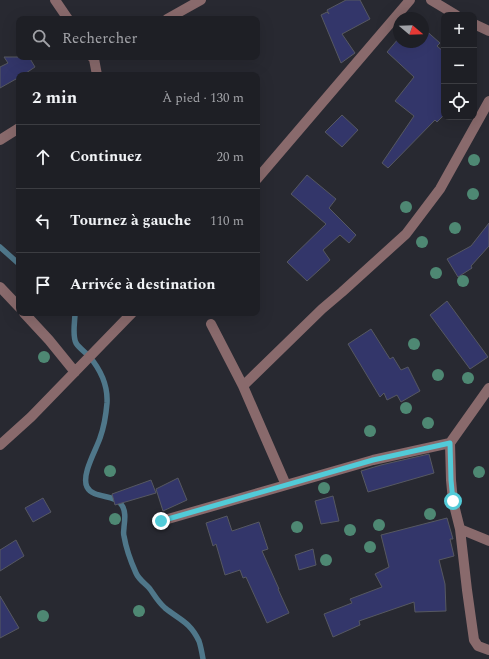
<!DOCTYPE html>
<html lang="fr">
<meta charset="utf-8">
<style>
:root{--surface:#1e1f25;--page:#2b2c32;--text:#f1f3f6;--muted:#a1a2a7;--line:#3c3d42}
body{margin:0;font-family:Spectral,serif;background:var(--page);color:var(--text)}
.controls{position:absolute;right:12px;top:12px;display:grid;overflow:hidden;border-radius:8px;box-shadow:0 4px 16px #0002}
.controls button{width:36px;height:36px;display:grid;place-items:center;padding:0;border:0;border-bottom:1px solid var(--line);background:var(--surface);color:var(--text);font:20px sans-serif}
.compass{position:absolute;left:393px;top:12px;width:36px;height:36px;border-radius:50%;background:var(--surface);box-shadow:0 4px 16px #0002;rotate:109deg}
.stop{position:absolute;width:12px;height:12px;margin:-9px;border:3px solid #52cbd8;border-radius:50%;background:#fff}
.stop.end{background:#52cbd8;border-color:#fff;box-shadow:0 1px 4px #0008}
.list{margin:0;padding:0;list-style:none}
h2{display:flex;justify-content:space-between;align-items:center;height:52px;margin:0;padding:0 16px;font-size:17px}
h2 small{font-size:13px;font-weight:400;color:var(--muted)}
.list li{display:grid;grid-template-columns:26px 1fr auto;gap:12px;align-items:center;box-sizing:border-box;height:64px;padding:0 16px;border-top:1px solid var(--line)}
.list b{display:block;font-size:15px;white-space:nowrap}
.list em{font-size:13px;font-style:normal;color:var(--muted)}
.icon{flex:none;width:22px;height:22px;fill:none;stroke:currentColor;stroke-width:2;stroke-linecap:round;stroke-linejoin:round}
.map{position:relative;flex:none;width:489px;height:659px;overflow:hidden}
.search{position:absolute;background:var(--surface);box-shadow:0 4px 16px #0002;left:16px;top:16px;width:244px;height:44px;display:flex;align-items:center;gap:10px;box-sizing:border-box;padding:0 14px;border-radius:8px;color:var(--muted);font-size:15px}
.panel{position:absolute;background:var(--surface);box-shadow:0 4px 16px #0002;left:16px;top:72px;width:244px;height:244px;border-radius:8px}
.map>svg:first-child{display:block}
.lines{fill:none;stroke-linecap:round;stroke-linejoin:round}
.stream{stroke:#4f778a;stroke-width:5.5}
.building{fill:#33366a;stroke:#565861}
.minor{stroke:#896a6c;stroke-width:10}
.tree{fill:#4e8873}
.route{stroke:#52cbd8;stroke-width:5}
</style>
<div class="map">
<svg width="489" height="659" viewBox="0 0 489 659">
<rect width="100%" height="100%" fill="#282931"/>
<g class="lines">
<!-- stream -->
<path class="stream" d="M0,247l19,17
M75,313c0,9 -3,22 1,30 3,5 9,9 13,13 11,13 19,30 18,47 -1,12 -3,24 -7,35 -4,12 -19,37 -13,49 6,12 28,7 34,17 5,6 4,15 3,23 0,3 -1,6 0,9 2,12 7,26 12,37 3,7 10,11 14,16 5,7 8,13 15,19 15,12 25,14 34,33 2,6 3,12 4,18"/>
</g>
<!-- building -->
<path class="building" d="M346,0h14l10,19 -28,15 13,19 -14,10 -20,-48 6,-3 2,2 -2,-4z
M423,28l17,15 -3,3 7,6v63l-7,7 -2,-2 -47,48 -6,-5 32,-47 -19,-15 19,-24 -27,-25 12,-14v4h24z
M4,57h25l6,10 -12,8h-4v3l-2,2 -1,-1 -16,9v-21l8,-4z
M342,115l16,15 -16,17 -17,-15z
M307,175l29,24 -7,9 27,27 -7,8 -9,-8 -17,15 7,10 -23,21 -20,-19 39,-38 -35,-30z
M489,223v23l-18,20 1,2 -14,9 -11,-18 24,-13z
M447,301l41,56 -18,12 -40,-54z
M371,329l19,30 3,-2 8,13 7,-3 12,24 -19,11 -4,-7 -10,5 -3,-7 -4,4 -32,-53z
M429,454l5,19 -66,19 -7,-21 20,-6z
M178,478l9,22 -24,11 -7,-22z
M151,480l5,13 -41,12 -3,-11z
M333,496l6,25 -18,3 -6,-23z
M43,498l8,14 -18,10 -8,-14z
M227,516l5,15 27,-9 9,27 -6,2 17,38h-1l11,24 -22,10 -21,-46 -3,1 -3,-8 -15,5 -9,-31 -3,2 -7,-23z
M447,518l6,21h-3l4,17 -15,4 6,24 1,27 -31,1 -1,-10 -55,19 1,4 -27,12 -9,-23 28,-11 -2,-4 32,-12 -7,-13 14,-7 -8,-32z
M16,540l8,16 -24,15v-21z
M313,549l3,16 -17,5 -4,-15z
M0,596l19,32 -19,10z"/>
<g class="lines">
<!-- minor -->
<path class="minor" d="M55,0l13,19
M431,0l25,15
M167,19l34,-19
M474,24l15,7
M92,57l2,2 3,16
M0,140l19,-12
M257,179l153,-179
M0,287l19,20
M24,313l25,27 26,32
M211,324l32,62
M489,388l-39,55 1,37 2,21 7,28 7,61 7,50 4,6 11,4
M0,445l31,-28 101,-104
M286,485l-43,-99 79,-77 20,-17 64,-58 34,-45 49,-88
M161,521l212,-61 77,-17
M460,529l29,12"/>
</g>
<!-- trees -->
<g class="tree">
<circle cx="474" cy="160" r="6"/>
<circle cx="473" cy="194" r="6"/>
<circle cx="406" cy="207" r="6"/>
<circle cx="455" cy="228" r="6"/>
<circle cx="422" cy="242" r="6"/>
<circle cx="436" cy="273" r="6"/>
<circle cx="463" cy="281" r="6"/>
<circle cx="414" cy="344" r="6"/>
<circle cx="44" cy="357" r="6"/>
<circle cx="438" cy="375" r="6"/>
<circle cx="468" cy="378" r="6"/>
<circle cx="406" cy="408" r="6"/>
<circle cx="428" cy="423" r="6"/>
<circle cx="370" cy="431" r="6"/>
<circle cx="110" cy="471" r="6"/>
<circle cx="479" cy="472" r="6"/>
<circle cx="324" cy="488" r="6"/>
<circle cx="430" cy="514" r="6"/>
<circle cx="115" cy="519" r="6"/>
<circle cx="379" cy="525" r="6"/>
<circle cx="297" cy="527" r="6"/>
<circle cx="350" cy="530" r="6"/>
<circle cx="370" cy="547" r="6"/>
<circle cx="326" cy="560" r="6"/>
<circle cx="139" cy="611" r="6"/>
<circle cx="43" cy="616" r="6"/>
</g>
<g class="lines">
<!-- route -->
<path class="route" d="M161,521l212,-61 77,-17 1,37 2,21"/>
</g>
</svg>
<div class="controls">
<button>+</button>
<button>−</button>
<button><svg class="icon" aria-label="locate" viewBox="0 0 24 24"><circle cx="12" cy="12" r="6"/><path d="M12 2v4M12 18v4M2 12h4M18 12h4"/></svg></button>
</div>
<svg class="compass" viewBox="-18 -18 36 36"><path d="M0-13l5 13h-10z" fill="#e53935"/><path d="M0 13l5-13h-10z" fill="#a1a2a7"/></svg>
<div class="stop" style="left:453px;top:501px"></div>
<div class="stop end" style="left:161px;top:521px"></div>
<div class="search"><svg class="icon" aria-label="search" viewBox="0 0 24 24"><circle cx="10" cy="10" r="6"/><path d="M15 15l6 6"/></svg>Rechercher</div>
<section class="panel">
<h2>2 min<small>À pied · 130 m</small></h2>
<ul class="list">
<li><svg class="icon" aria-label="ahead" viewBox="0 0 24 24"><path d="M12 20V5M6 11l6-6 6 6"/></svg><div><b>Continuez</b></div><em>20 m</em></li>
<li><svg class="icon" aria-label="left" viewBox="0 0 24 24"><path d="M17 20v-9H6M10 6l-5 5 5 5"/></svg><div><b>Tournez à gauche</b></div><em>110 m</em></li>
<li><svg class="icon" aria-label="arrive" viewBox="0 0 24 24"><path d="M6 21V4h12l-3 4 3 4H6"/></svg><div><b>Arrivée à destination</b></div></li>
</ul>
</section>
</div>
